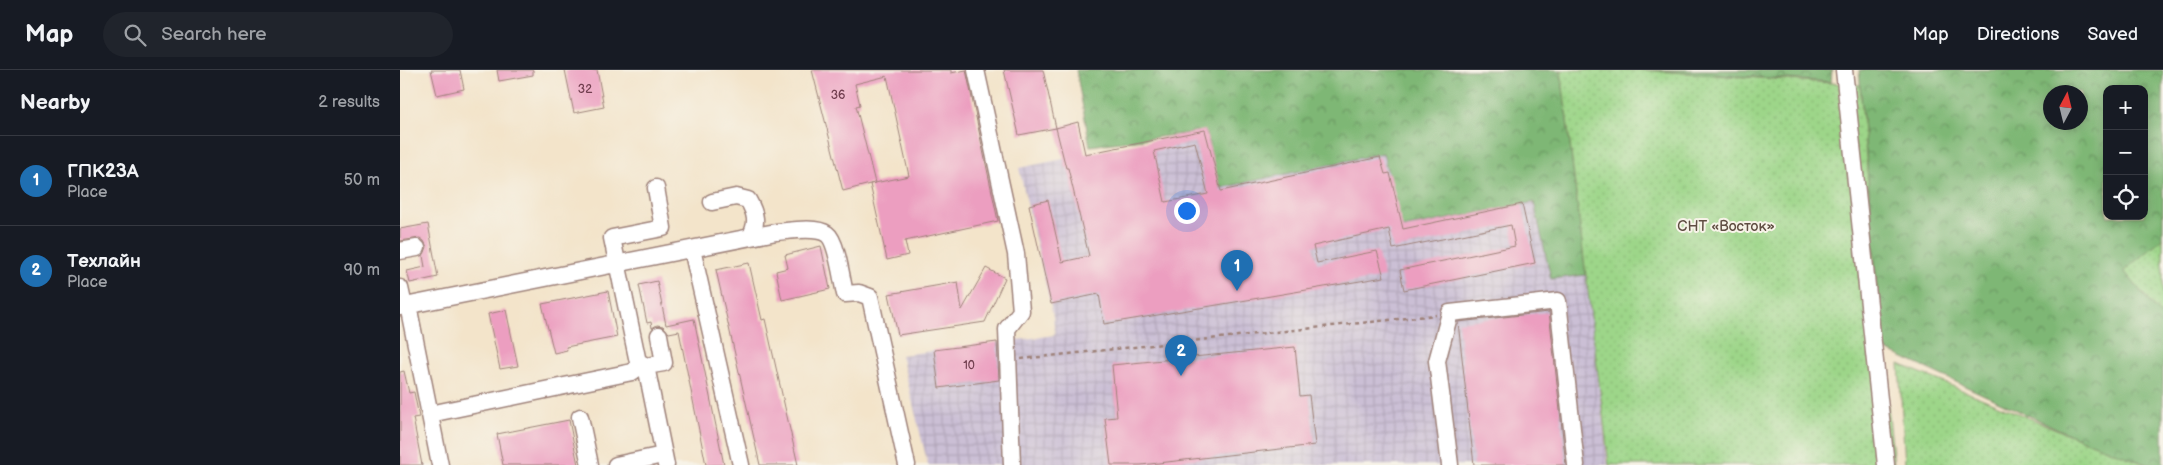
<!DOCTYPE html>
<meta charset="utf-8">
<style>
:root{--surface:#171b24;--page:#20242c;--text:#f1f3f6;--muted:#9ea1a6;--line:#363941;--accent:#1f6fb2}
body{margin:0;font-family:"Balsamiq Sans",sans-serif;background:var(--page);color:var(--text)}
.controls{position:absolute;right:15px;top:15px;display:grid;overflow:hidden;border-radius:10px;box-shadow:0 2px 12px #0003}
.controls button{width:45px;height:45px;display:grid;place-items:center;padding:0;border:0;border-bottom:1px solid var(--line);background:var(--surface);color:var(--text);font:25px sans-serif}
.compass{position:absolute;left:1643px;top:15px;width:45px;height:45px;border-radius:50%;background:var(--surface);box-shadow:0 2px 12px #0003;rotate:7deg}
.you{position:absolute;left:786px;top:140px;width:18px;height:18px;margin:-12px;border:4px solid #fff;border-radius:50%;background:#1a73e8;box-shadow:0 0 0 8px #1a73e833}
.badge{display:grid;place-items:center;width:32px;height:32px;border-radius:50%;background:var(--accent);color:#fff;font-size:16px;font-weight:700}
.pin{position:absolute;translate:-50% -41px;filter:drop-shadow(0 1px 2px #0008)}
.pin::after{content:'';position:absolute;top:26px;width:18px;height:15px;background:inherit;clip-path:polygon(0 0,100% 0,50% 100%)}
.list{margin:0;padding:0;list-style:none}
h2{display:flex;justify-content:space-between;align-items:center;height:65px;margin:0;padding:0 20px;font-size:21px}
h2 small{font-size:16px;font-weight:400;color:var(--muted)}
.list li{display:grid;grid-template-columns:32px 1fr auto;gap:15px;align-items:center;box-sizing:border-box;height:90px;padding:0 20px;border-top:1px solid var(--line)}
.list b{display:block;font-size:19px;white-space:nowrap}
.list p{margin:0;font-size:16px;white-space:nowrap;color:var(--muted)}
.list em{font-size:16px;font-style:normal;color:var(--muted)}
.icon{flex:none;width:28px;height:28px;fill:none;stroke:currentColor;stroke-width:2;stroke-linecap:round;stroke-linejoin:round}
.map{position:relative;flex:none;width:1763px;height:395px;overflow:hidden}
header{display:flex;align-items:center;gap:30px;box-sizing:border-box;height:70px;padding:0 25px;background:var(--surface);border-bottom:1px solid var(--line)}
header strong{font-size:24px}
nav{display:flex;gap:28px;margin-inline-start:auto;font-size:18px}
.search{width:350px;height:45px;background:var(--page);display:flex;align-items:center;gap:12px;box-sizing:border-box;padding:0 18px;border-radius:28px;color:var(--muted);font-size:19px}
main{display:flex}
aside{flex:1;background:var(--surface)}
.map>svg:first-child{display:block}
.industrial{fill:url(#industrial-grid)}
.forest{fill:url(#forest-crowns);stroke:#646b50;fill-rule:evenodd}
.garden{fill:url(#garden-dots);stroke:#747a5a}
.building{fill:#ec9ec0;fill-rule:evenodd}
.lines{fill:none;stroke-linecap:round;stroke-linejoin:round}
.minor-casing{stroke:#9e827a;stroke-width:19}
.path{stroke:#9e827a;stroke-width:2.5;stroke-dasharray:4 4;stroke-linecap:butt}
.minor{stroke:#fff;stroke-width:16}
.labels{text-anchor:middle;stroke-width:4;stroke-linejoin:round;paint-order:stroke}
.number-label{font-size:12px;fill:#723f50}
.park-label{font-size:15px;fill:#5f4d42;stroke:#f7f3e8}
</style>
<header>
<strong>Map</strong>
<div class="search"><svg class="icon" aria-label="search" viewBox="0 0 24 24"><circle cx="10" cy="10" r="6"/><path d="M15 15l6 6"/></svg>Search here</div>
<nav><a>Map</a><a>Directions</a><a>Saved</a></nav>
</header>
<main>
<aside>
<h2>Nearby<small>2 results</small></h2>
<ul class="list">
<li><span class="badge">1</span><div><b>ГПК23А</b><p>Place</p></div><em>50 m</em></li>
<li><span class="badge">2</span><div><b>Техлайн</b><p>Place</p></div><em>90 m</em></li>
</ul>
</aside>
<div class="map">
<svg width="1763" height="395" viewBox="0 0 1763 395">
<defs>
<pattern id="industrial-grid" width="8" height="8" patternUnits="userSpaceOnUse" patternTransform="scale(1.25)"><rect width="8" height="8" fill="#cbbfd5"/><path d="M0 4h8M4 0v8" fill="none" stroke="#b0a4b7"/></pattern>
<pattern id="forest-crowns" width="20" height="18" patternUnits="userSpaceOnUse" patternTransform="scale(1.25)"><rect width="20" height="18" fill="#7eb775"/><path d="M2 6a3 3 0 1 1 6 0M12 15a3 3 0 1 1 6 0" fill="none" stroke="#699460"/></pattern>
<pattern id="garden-dots" width="8" height="8" patternUnits="userSpaceOnUse" patternTransform="scale(1.25)"><rect width="8" height="8" fill="#9dd689"/><path d="M2 2h.1M6 6h.1" fill="none" stroke="#89b776" stroke-width="1.8" stroke-linecap="round"/></pattern>
</defs>
<rect width="100%" height="100%" fill="#f7f3e8"/>
<filter id="ink" filterUnits="userSpaceOnUse"><feTurbulence type="fractalNoise" baseFrequency=".02" numOctaves="2"/><feDisplacementMap in="SourceGraphic" scale="10" xChannelSelector="R" yChannelSelector="G"/><feConvolveMatrix kernelMatrix="1 2 1 2 8 2 1 2 1" color-interpolation-filters="sRGB"/></filter>
<filter id="wash" filterUnits="userSpaceOnUse"><feTurbulence type="fractalNoise" baseFrequency=".0096" numOctaves="4" result="noise"/><feDisplacementMap in="SourceGraphic" scale="20" xChannelSelector="R" yChannelSelector="G"/><feGaussianBlur stdDeviation="1.12" result="paint"/><feColorMatrix in="noise" values="0 0 0 0 0 0 0 0 0 0 0 0 0 0 0 0 0 1.4 0 .05"/><feComposite in="paint" operator="in"/></filter>
<g filter="url(#wash)">
<rect width="100%" height="100%" fill="#f3e4ca"/>
<!-- industrial -->
<path class="industrial" d="M805,60l15,57 167,-35 15,76 132,-27 17,78 35,-4 22,190h-680l-27,-110 154,-20 -2,-19 -34,-148z"/>
<!-- forest -->
<path class="forest" d="M676,0h485l25,205 -35,4 -17,-77 -132,26 -19,-75 -163,35 -15,-57 -115,15z
M1242,0h190l-1,12z
M1459,0h304v169l-39,32 39,47v147h-15l-68,-26 -198,-91zM1707,19h37v127h-37zM1650,22h30v30h-30z"/>
<!-- garden -->
<path class="garden" d="M1161,0h81l218,15 22,263 12,117h-285z
M1763,168v80l-39,-47z
M1499,294l181,75 68,26h-243z"/>
<g id="blocks">
<!-- building -->
<path class="building" d="M31,0h29l4,19 -27,6z
M97,0h36v5l-34,6z
M165,0h32l7,37 -30,6z
M412,0h139v3l15,-3 32,151 -93,20 3,14 -21,5 -17,-76 -27,7zM487,6l22,100 -39,8 5,-1 -19,-77 4,-1 -5,-21z
M604,0h39l13,58 -37,7z
M678,52l7,32 120,-24 16,61 159,-34 5,17 5,-1 13,56 119,-25 13,59 -131,27 -4,-20 115,-24 -4,-21 -118,24 -4,-20 -76,17 4,17 60,-12 7,26 -280,47 -5,-30 -48,10 -22,-99 19,-5 14,62 27,-6 -21,-88h-2l-10,-40zM795,72l13,52 -43,8 -11,-51z
M28,154l10,53 -28,6 -3,-12 18,-4 -2,-11 4,-9 -3,-6 -4,-3 -20,3v-12z
M421,176l9,43 -48,11 -6,-29 12,-3 -3,-13z
M349,193l13,57 3,-1 33,146h-38l-44,-195z
M586,198l19,10 -20,44 -87,13 -9,-41 69,-12 4,28z
M257,211l9,44 28,-6 30,146h-18l-27,-134 -10,2 -6,-7 -6,-1 -5,3 -1,-6 -4,1 -8,-38z
M208,221l9,46 -51,10 1,3 -13,3 -12,-49z
M106,240l12,56 -18,3 -12,-55z
M1149,242l17,153h-92l-16,-143z
M597,272l2,38 -60,8 -5,-38z
M895,277l5,49 9,-1 6,50 -174,20h-30l-6,-47 12,-1 -5,-52z
M4,301l5,22 5,-1 5,25 -6,1 9,47h-22v-93z
M169,350l9,45h-75l-6,-31z"/>
</g>
</g>
<g filter="url(#ink)">
<use href="#blocks" fill-opacity="0" stroke="#9e827a" stroke-width="1"/>
<g class="lines">
<defs>
<path id="minor" d="M576,0l40,184 5,57 -14,18 5,136
M1444,0l42,395
M312,132l24,-5 12,3c8,14 10,23 2,37
M292,179l49,216
M0,181l17,-3
M0,218l4,18
M8,235l32,160
M0,237l376,-75c13,-1 40,-6 51,2 10,7 15,47 18,60l14,-1 11,4 37,168
M239,292l7,4 20,99
M246,296l18,-3 -5,-28
M30,344l202,-42 7,-5 -27,-129 51,-10 -7,-40
M180,347l10,48
M216,395l47,-10
M1050,395l-13,-104 13,-48 108,-12 18,164"/>
</defs>
<!-- minor casing -->
<use href="#minor" class="minor-casing"/>
<!-- path -->
<path class="path" d="M621,289l415,-44"/>
<!-- minor -->
<use href="#minor" class="minor"/>
</g>
</g>
<g class="labels">
<!-- number labels -->
<g class="number-label">
<text x="185" y="23">32</text>
<text x="438" y="29">36</text>
<text x="569" y="299">10</text>
</g>
<!-- park labels -->
<g class="park-label">
<text x="1326" y="161">СНТ «Восток»</text>
</g>
</g>
</svg>
<div class="controls">
<button>+</button>
<button>−</button>
<button><svg class="icon" aria-label="locate" viewBox="0 0 24 24"><circle cx="12" cy="12" r="6"/><path d="M12 2v4M12 18v4M2 12h4M18 12h4"/></svg></button>
</div>
<svg class="compass" viewBox="-18 -18 36 36"><path d="M0-13l5 13h-10z" fill="#e53935"/><path d="M0 13l5-13h-10z" fill="#9ea1a6"/></svg>
<div class="you"></div>
<div class="pin badge" style="left:837px;top:221px">1</div>
<div class="pin badge" style="left:781px;top:306px">2</div>
</div>
</main>
